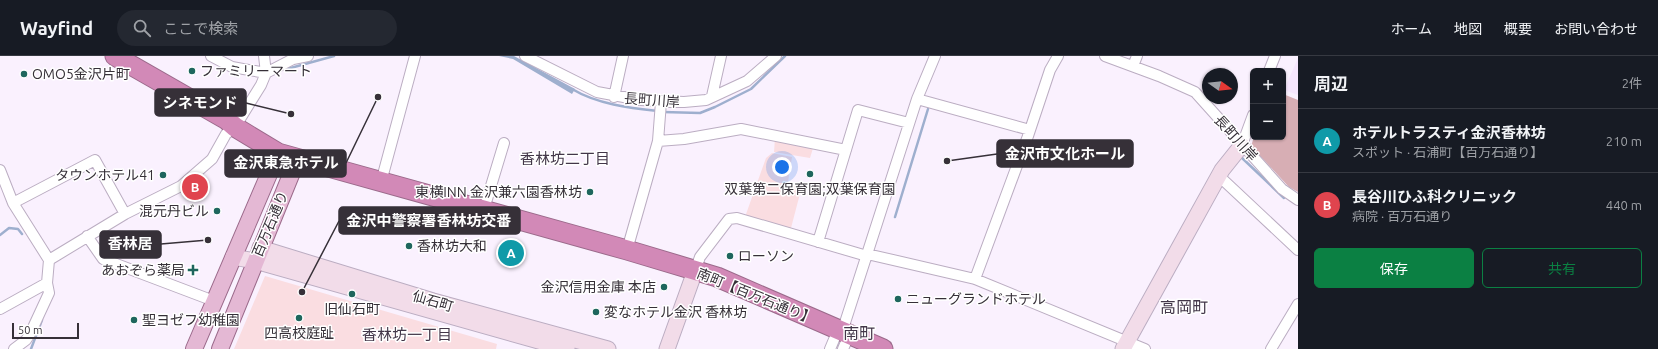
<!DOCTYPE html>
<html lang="ja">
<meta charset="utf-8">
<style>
:root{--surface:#171b24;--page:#242831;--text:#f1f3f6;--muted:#9ea1a6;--line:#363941;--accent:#0b8043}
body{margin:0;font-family:Ubuntu,"Noto Sans JP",sans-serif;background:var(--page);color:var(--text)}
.controls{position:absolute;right:12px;top:12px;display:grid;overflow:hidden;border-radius:6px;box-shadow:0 1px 3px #0004}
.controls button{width:36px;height:36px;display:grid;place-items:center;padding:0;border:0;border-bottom:1px solid var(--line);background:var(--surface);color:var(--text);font:20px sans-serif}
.compass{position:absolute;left:1202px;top:12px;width:36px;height:36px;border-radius:50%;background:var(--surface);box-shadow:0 1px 3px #0004;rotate:105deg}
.scale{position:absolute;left:12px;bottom:10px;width:67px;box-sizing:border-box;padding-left:4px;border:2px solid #363038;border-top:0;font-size:11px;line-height:14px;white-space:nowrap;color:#363038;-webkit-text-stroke:3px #fff;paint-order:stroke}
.you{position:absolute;left:782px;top:111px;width:14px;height:14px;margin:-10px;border:3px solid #fff;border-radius:50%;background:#1a73e8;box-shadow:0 0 0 6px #1a73e833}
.badge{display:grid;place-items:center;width:26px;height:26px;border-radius:50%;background:var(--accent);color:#fff;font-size:13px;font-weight:700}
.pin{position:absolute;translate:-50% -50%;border:2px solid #fff;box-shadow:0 1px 4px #0006}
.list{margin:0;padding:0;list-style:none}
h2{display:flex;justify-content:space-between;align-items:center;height:52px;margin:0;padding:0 16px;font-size:17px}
h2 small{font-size:13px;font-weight:400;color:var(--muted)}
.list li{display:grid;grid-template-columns:26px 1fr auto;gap:12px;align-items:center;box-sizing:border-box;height:64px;padding:0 16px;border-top:1px solid var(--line)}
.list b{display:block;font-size:15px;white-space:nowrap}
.list p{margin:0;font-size:13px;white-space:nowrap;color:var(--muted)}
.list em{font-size:13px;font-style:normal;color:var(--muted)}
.actions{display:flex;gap:8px;padding:12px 16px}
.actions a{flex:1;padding:9px 0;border:1px solid var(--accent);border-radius:6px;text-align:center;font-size:14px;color:var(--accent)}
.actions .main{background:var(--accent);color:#fff}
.icon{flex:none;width:22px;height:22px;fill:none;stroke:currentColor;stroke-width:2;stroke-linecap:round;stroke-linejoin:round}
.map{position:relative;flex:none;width:1298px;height:293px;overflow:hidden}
header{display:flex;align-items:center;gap:24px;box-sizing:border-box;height:56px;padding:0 20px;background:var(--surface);border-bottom:1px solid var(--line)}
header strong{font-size:19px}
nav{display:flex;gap:22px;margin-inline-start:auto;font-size:14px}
.search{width:280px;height:36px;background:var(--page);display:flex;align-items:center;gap:10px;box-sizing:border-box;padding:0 14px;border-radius:22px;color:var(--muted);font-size:15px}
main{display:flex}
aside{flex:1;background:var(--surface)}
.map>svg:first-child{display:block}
.built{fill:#f6e6fd}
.green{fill:#fadde1}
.forest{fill:#d7aeb4}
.water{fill:#9eafce}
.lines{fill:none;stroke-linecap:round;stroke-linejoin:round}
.stream{stroke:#9eafce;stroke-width:2.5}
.street-casing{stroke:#bbadc2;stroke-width:12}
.secondary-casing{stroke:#bbadc2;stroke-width:17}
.primary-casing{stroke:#9b6a8b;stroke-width:18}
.highway-casing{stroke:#9b6a8b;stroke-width:21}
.street{stroke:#fff;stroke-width:10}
.secondary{stroke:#f2dce9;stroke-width:15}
.primary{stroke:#e4b8d4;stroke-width:16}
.highway{stroke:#d289b7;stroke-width:19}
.poi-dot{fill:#1e665d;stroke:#fff;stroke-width:1.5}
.labels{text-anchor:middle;stroke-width:3;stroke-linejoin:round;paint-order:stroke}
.poi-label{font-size:14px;fill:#363038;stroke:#fff;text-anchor:start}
.street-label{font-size:14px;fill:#363038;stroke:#fff}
.neighbourhood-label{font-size:15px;fill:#433749;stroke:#fff}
.quarter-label{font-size:16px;fill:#433749;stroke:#fff}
.leader{fill:none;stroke:#363038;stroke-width:1.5}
.callout-dot{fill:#363038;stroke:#fff;stroke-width:1.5}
.callout{fill:#363038;stroke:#363038;stroke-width:1.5}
.callout-label{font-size:15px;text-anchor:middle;font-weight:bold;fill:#fff}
</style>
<header>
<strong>Wayfind</strong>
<div class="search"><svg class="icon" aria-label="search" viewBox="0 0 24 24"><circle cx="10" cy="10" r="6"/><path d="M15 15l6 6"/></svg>ここで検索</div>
<nav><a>ホーム</a><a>地図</a><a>概要</a><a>お問い合わせ</a></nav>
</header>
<main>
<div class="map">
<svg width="1298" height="293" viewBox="0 0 1298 293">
<rect width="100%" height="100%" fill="#faf1fe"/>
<!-- built -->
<path class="built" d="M1298,2v37l-14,-5z"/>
<!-- green -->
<path class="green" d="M775,82l39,7 -4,13 -36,-6z
M772,97l20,4 -4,25 14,4 -11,42 -46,-11 21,-59z
M265,220l232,68 -1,5h-262z"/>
<!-- forest -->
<path class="forest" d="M1283,38l15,6v92l-9,-5 -38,-41 3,-9h29z"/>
<!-- water -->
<path class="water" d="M499,0h15l61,33 -3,5 -59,-35z"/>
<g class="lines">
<!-- stream -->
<path class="stream" d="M287,13l47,-13
M572,33c25,15 57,19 86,22
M663,56l37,1 15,-6 36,-18 34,-33
M1241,101l43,41
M895,161l33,-108
M0,179l9,-7 9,1 4,5
M31,293l11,-29"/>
<defs>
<path id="street" d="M211,0l21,11 34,6
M525,0l72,36 43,8 44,2 22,-2 41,-19 29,-25
M1105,0l54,20 36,16 87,97 16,11
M1133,10l4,-10
M1269,15l6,-15
M266,17l27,-14 15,-3
M712,40l9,-40
M614,41l9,-41
M917,43l113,31
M658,85l26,-2 57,-10 105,21
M1242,89l11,-30
M0,114l13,33 36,57 -2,23 2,10 -19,41 -4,6 -12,9
M1220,121l78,73
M381,126l34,-126
M13,147l82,-43 30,54
M484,153l20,-66
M87,180l16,23 111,42
M818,186l40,-132 51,13
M627,194l31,-109 3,-39
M867,198l108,25 170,70
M49,204l76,-46 56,-28 31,-27 14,-25 9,-7 26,-42 5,-12 -2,-17
M695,215l5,-14 29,-38 8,-1 130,38
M975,223l53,-143 22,-66 8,-14
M0,253l47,-26
M842,276l75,-233 18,-43
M830,293l8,-19
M843,293l6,-14
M1271,293l27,-45"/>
<path id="secondary" d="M260,192l173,53 175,48
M233,201l22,4 312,88
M667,293l28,-78
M1123,293l99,-179 20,-25"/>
<path id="primary" d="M194,293l84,-196
M220,293l77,-189"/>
<path id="highway" d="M115,0l112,64 8,7 43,26 349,97 90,27 166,72"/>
</defs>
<!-- street casing -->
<use href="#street" class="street-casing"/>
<!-- secondary casing -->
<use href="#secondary" class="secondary-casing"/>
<!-- primary casing -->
<use href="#primary" class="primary-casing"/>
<!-- highway casing -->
<use href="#highway" class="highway-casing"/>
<!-- street -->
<use href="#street" class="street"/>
<!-- secondary -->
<use href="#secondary" class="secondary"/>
<!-- primary -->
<use href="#primary" class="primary"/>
<!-- highway -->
<use href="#highway" class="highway"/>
</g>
<!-- markers -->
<g class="poi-dot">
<circle cx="192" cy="15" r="4"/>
<circle cx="24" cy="18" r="4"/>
<circle cx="810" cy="118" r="4"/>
<circle cx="163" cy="119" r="4"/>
<circle cx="590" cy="136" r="4"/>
<circle cx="217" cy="155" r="4"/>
<circle cx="409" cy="190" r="4"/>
<circle cx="730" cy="200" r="4"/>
<path d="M191 208h4v4h4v4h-4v4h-4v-4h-4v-4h4z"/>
<circle cx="664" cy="231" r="4"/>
<circle cx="352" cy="238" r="4"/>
<circle cx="898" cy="243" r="4"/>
<circle cx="596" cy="256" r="4"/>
<circle cx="299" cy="262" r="4"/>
<circle cx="134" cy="264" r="4"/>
</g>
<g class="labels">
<!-- poi labels -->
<g class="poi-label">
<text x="200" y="20">ファミリーマート</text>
<text x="32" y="23">OMO5金沢片町</text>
<text x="155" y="124" text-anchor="end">タウンホテル41</text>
<text x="810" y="138" text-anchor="middle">双葉第二保育園;双葉保育園</text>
<text x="582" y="141" text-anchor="end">東横INN 金沢兼六園香林坊</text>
<text x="209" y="160" text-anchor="end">混元丹ビル</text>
<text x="417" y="195">香林坊大和</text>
<text x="738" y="205">ローソン</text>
<text x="185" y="219" text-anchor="end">あおぞら薬局</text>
<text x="656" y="236" text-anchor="end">金沢信用金庫 本店</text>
<text x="906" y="248">ニューグランドホテル</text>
<text x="352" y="258" text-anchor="middle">旧仙石町</text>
<text x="604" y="261">変なホテル金沢 香林坊</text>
<text x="142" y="269">聖ヨゼフ幼稚園</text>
<text x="299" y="282" text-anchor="middle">四高校庭趾</text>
</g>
<!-- street labels -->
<g class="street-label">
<text transform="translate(652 44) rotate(4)" y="5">長町川岸</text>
<text transform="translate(1236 82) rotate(48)" y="5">長町川岸</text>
<text transform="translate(270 168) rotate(-67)" y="5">百万石通り</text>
<text transform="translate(756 240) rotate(22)" y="5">南町【百万石通り】</text>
<text transform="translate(433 245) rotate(16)" y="5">仙石町</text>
</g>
<!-- neighbourhood labels -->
<g class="neighbourhood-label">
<text x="565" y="108">香林坊二丁目</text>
<text x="407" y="284">香林坊一丁目</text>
</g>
<!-- quarter labels -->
<g class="quarter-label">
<text x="1184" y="257">高岡町</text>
<text x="859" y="283">南町</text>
</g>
</g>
<!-- callouts -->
<path class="leader" d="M291 58L246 47M947 105L997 98M378 41L346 107M302 236L339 165M208 184L161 188"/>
<g class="callout-dot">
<circle cx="291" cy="58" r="4"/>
<circle cx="947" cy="105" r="4"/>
<circle cx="378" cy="41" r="4"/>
<circle cx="302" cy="236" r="4"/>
<circle cx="208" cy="184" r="4"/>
</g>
<g class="callout">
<rect x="155" y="33" width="91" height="27" rx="4"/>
<rect x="997" y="84" width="136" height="27" rx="4"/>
<rect x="225" y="94" width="121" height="27" rx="4"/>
<rect x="339" y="151" width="181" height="27" rx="4"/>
<rect x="100" y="175" width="61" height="27" rx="4"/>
</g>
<g class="callout-label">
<text x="200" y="52">シネモンド</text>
<text x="1065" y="103">金沢市文化ホール</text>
<text x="286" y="112">金沢東急ホテル</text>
<text x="429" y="170">金沢中警察署香林坊交番</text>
<text x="130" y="193">香林居</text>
</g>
</svg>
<div class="controls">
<button>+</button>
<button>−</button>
</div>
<svg class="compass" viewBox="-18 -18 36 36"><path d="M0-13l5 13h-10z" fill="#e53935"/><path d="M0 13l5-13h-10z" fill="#9ea1a6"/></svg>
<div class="scale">50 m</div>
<div class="you"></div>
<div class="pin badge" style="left:511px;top:197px;background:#0f9aa8">A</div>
<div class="pin badge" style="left:195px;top:131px;background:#e0444e">B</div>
</div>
<aside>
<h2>周辺<small>2件</small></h2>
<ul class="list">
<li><span class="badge" style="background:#0f9aa8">A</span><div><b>ホテルトラスティ金沢香林坊</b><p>スポット · 石浦町【百万石通り】</p></div><em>210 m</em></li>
<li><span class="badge" style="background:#e0444e">B</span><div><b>長谷川ひふ科クリニック</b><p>病院 · 百万石通り</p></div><em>440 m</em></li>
</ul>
<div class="actions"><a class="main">保存</a><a>共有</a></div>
</aside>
</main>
